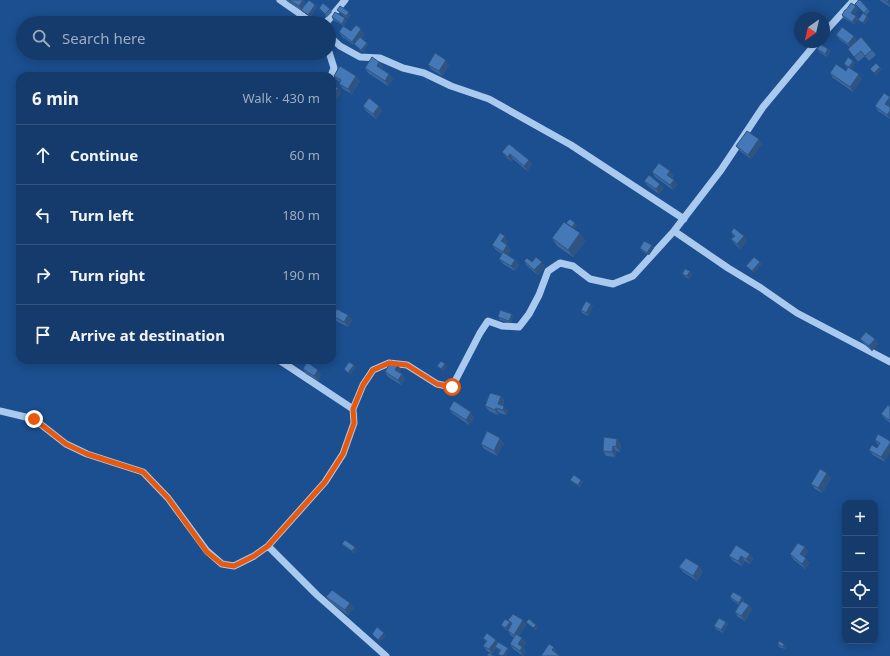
<!DOCTYPE html>
<meta charset="utf-8">
<style>
:root{--surface:#143b6b;--page:#214673;--text:#f1f3f6;--muted:#9dadc1;--line:#33557e}
body{margin:0;font-family:"Noto Sans",sans-serif;background:var(--page);color:var(--text)}
.controls{position:absolute;right:12px;bottom:12px;display:grid;overflow:hidden;border-radius:8px;box-shadow:0 2px 10px #0003}
.controls button{width:36px;height:36px;display:grid;place-items:center;padding:0;border:0;border-bottom:1px solid var(--line);background:var(--surface);color:var(--text);font:20px sans-serif}
.compass{position:absolute;left:794px;top:12px;width:36px;height:36px;border-radius:50%;background:var(--surface);box-shadow:0 2px 10px #0003;rotate:214deg}
.stop{position:absolute;width:12px;height:12px;margin:-9px;border:3px solid #ea580c;border-radius:50%;background:#fff}
.stop.end{background:#ea580c;border-color:#fff;box-shadow:0 1px 4px #0008}
.list{margin:0;padding:0;list-style:none}
h2{display:flex;justify-content:space-between;align-items:center;height:52px;margin:0;padding:0 16px;font-size:17px}
h2 small{font-size:13px;font-weight:400;color:var(--muted)}
.list li{display:grid;grid-template-columns:26px 1fr auto;gap:12px;align-items:center;box-sizing:border-box;height:60px;padding:0 16px;border-top:1px solid var(--line)}
.list b{display:block;font-size:15px;white-space:nowrap}
.list em{font-size:13px;font-style:normal;color:var(--muted)}
.icon{flex:none;width:22px;height:22px;fill:none;stroke:currentColor;stroke-width:2;stroke-linecap:round;stroke-linejoin:round}
.map{position:relative;flex:none;width:890px;height:656px;overflow:hidden}
.search{position:absolute;background:var(--surface);box-shadow:0 2px 10px #0003;left:16px;top:16px;width:320px;height:44px;display:flex;align-items:center;gap:10px;box-sizing:border-box;padding:0 14px;border-radius:22px;color:var(--muted);font-size:15px}
.panel{position:absolute;background:var(--surface);box-shadow:0 2px 10px #0003;left:16px;top:72px;width:320px;height:292px;border-radius:12px}
.map>svg:first-child{display:block}
.lines{fill:none;stroke-linecap:round;stroke-linejoin:round}
.minor{stroke:#a9c9ee;stroke-width:7}
.wall{fill:#3a679d}
.shaded-wall{fill:#305480}
.building{fill:#4478b7;stroke:#305480}
.route{stroke:#ea580c;stroke-width:5}
</style>
<div class="map">
<svg width="890" height="656" viewBox="0 0 890 656">
<rect width="100%" height="100%" fill="#1b4f8f"/>
<g class="lines">
<!-- minor -->
<path class="minor" d="M280,0l33,23
M326,23l19,-23
M824,33l30,-33
M329,36l11,10 20,11 20,1 23,10 21,5 27,13 38,13 82,46 113,74
M329,52l5,16 -3,8
M674,231l47,-61 42,-63 54,-65
M279,360l74,49
M0,411l34,8 32,25 21,10 56,18 25,26 39,53 15,13 12,2 20,-10 14,-10 57,-64 18,-28 11,-31 -1,-14 10,-24 10,-15 16,-7 18,2 30,19 15,3 28,-54 8,-12 14,5 17,1 10,-13 10,-19 9,-24 12,-8 13,3 17,13 23,5 20,-8 41,-45 54,37 33,20 36,25 93,49
M268,546l49,49 69,61"/>
</g>
<!-- wall -->
<path class="wall" d="M286,0h17l3,4 9,1 2,2 -7,10 -8,-6 -14,-9z
M879,0h11v7z
M855,4l13,5 2,2 -4,4z
M856,6l2,3 -4,6 4,4 -4,5 -11,-6 -1,-3 4,-5z
M319,8l11,1 2,3 -5,5z
M337,10l14,5 -3,4 -9,-7z
M332,17l15,4 -3,5 -11,-6z
M351,31l14,3 -4,5 7,6 -6,7 -6,-6 -14,-9 -3,-5z
M836,35l18,1 3,5 15,9 4,5 -7,6 -4,-5 -7,6 -10,-13 2,-2 -10,-7z
M817,49h11l2,2 -3,6 -8,-5z
M853,61l2,2 -4,6 11,10 -9,13 -20,-14 -3,-5 16,-2 2,-3 -4,-4z
M379,62l4,5 -2,2 8,5 4,5 -5,7 -20,-13 -3,-5z
M428,65h21l-7,11 -11,-7z
M334,76l26,5 -8,13 -9,-5 -4,-5 1,-2 -2,-1z
M363,106h16l3,5 -6,8 -10,-8z
M875,106l15,1v12l-12,-8z
M762,144l-11,15 -11,-8 -4,-5z
M502,152l27,8 3,5 -5,6 -14,-12 -2,3 -5,-5z
M652,172l22,4 -2,2 2,2 3,5 -4,5 -18,-13z
M644,181l20,7 -5,6 -11,-8z
M566,223l11,2 -3,4 11,12 -12,16 -16,-11 -5,-8z
M731,232l16,9 -7,8 -5,-5 -4,-5 3,-2z
M508,241l-2,3 5,6 -3,5 7,5 4,5 -4,6 -12,-7 -4,-5 3,-5 -6,-4 -4,-5z
M640,248h14l-5,7 -7,-4z
M524,261l8,1h10l3,5 -7,8 -11,-9z
M690,271l2,3 -3,5 -5,-3 -2,-2z
M593,306l-5,10 -6,-3 -1,-3z
M333,316l19,4 -4,7 -12,-6z
M513,316l-2,7 -11,-3 -2,-3z
M860,339h15l3,5 -6,7 -8,-7z
M303,369l18,6 -3,6 -12,-7z
M401,370l-2,3 3,1 3,5 -4,6 -13,-8 -3,-5z
M501,396l3,5 -1,5 5,5 -2,4 -7,-2 -1,2 -9,-4 -4,-5z
M890,407v16l-5,-4 -4,-5z
M449,409l25,8 -5,8 -16,-11z
M604,437l17,7 -1,8 -4,-1 -1,6 -9,-1 -3,-5z
M875,440l15,1 -5,21 -12,-7 -4,-5 8,-2 2,-2z
M504,443l-7,13 -13,-7 -3,-5z
M831,478l-9,15 -7,-4 -4,-5z
M570,480h11l2,2 -3,5 -8,-5z
M342,544l13,3 2,2 -3,4 -10,-7z
M805,547l3,5 -4,5 5,6 -4,6 -12,-10 -3,-5z
M750,554l3,5 -3,5 -5,-3 -3,5 -9,-5 -4,-5z
M679,567l24,4 -6,10 -14,-9z
M326,597l28,11 -6,7 -18,-13z
M730,597l14,3 -1,1 6,4 3,5 -7,11 -7,-4 -3,-5 4,-7 -7,-5z
M508,620h15l3,5 -7,11 7,7 -3,4 3,5 -3,4 -10,-7 -3,-5 4,-6 -3,-2 -3,-5 2,-4 -3,4 -6,-6 9,-3 1,3z
M726,622l2,2 -5,9 -7,-4 -2,-3z
M483,638l13,2 2,3 10,5 1,2 -3,6h-6l-2,-2 2,-3 -4,-3 -4,6 -5,-3 -4,-5 3,-4z
M778,644l8,2 -1,3 -6,-2z"/>
<!-- shaded-wall -->
<path class="shaded-wall" d="M303,0l3,4 -4,7 -3,-5z
M889,0h1v6l-3,-4z
M315,5l2,2 -7,10 -2,-2z
M856,6l2,3 -5,7 -2,-3z
M349,12l2,3 -3,4 -2,-3z
M856,16l2,3 -4,5 -2,-2z
M867,16l2,3 -5,7 -1,-3z
M345,18l2,3 -3,5 -2,-2z
M361,29l4,5 -9,12 -2,-2 2,3 -4,-5z
M854,36l3,5 -6,8 -3,-5z
M367,43l1,2 -6,7 -1,-2z
M828,49l2,2 -3,6 -2,-3z
M446,60l3,5 -7,11 -3,-5z
M853,61l2,2 -5,7 -1,-3z
M379,62l4,5 -3,4 -3,-5z
M880,67l2,2 -6,7 -2,-3z
M389,74l4,5 -5,7 -3,-5z
M859,74l3,5 -9,13 -3,-5z
M356,76l4,5 -8,13 -4,-5z
M338,88l3,5 -6,9 -3,-5z
M890,97v9l-2,3 -3,-5z
M379,106l3,5 -6,8 -3,-5z
M890,111v8l-3,-4z
M759,139l3,5 -11,15 -3,-4z
M510,154l3,5 -2,3 -3,-5z
M529,160l3,5 -5,6 -3,-5z
M670,171l4,5 -3,4 -4,-5z
M674,180l3,5 -4,5 -3,-5z
M660,184l4,4 -5,6 -3,-5z
M575,223l2,2 -4,6 -2,-3z
M580,233l5,8 -12,16 -5,-7z
M505,236l3,5 -3,5 -4,-5z
M744,236l3,5 -7,8 -3,-5z
M507,245l4,5 -4,7 -4,-5z
M652,245l2,3 -5,7 -2,-2z
M515,260l4,5 -4,6 -4,-5z
M542,262l3,5 -7,8 -4,-5z
M760,262l2,2 -8,10 -2,-3z
M690,271l2,3 -3,5 -2,-3z
M591,304l2,2 -5,10 -2,-3z
M512,314l1,2 -2,7 -2,-2z
M348,315l4,5 -4,7 -4,-5z
M875,339l3,5 -6,7 -3,-5z
M445,364l2,2 -4,6 -2,-3z
M354,365l2,3 -6,7 -2,-2z
M398,365l3,5 -3,5 -3,-5z
M318,370l3,5 -3,6 -4,-5z
M402,374l3,5 -4,6 -3,-5z
M501,396l3,5 -2,8 -4,-5z
M504,406l4,5 -2,4 -3,-5z
M496,408l3,5 -1,2 -3,-5z
M471,412l3,5 -5,8 -3,-5z
M500,438l4,5 -7,13 -3,-5z
M617,439l4,5 -1,8 -4,-5z
M890,443v10l-5,9 -4,-5z
M613,446l3,5 -1,6 -3,-5z
M827,473l4,5 -9,15 -4,-5z
M581,480l2,2 -3,5 -2,-2z
M355,547l2,2 -3,4 -2,-2z
M805,547l3,5 -5,7 -3,-5z
M750,554l3,5 -3,5 -4,-5z
M741,556l4,5 -3,5 -4,-5z
M806,558l3,5 -4,6 -3,-5z
M699,566l4,5 -6,10 -4,-5z
M742,597l2,3 -4,5 -1,-2z
M350,603l4,5 -6,7 -3,-5z
M749,605l3,5 -7,11 -4,-5z
M523,620l3,5 -9,14 -3,-4z
M510,622l1,3 -4,6 -2,-3z
M726,622l2,2 -5,9 -2,-3z
M536,625l2,2 -3,4 -2,-3z
M384,633l2,3 -6,6 -2,-2z
M522,638l4,5 -3,4 3,5 -3,4 -3,-5 -2,-7z
M496,640l3,5 -4,2 1,1 -4,6 -3,-5z
M784,644l2,2 -1,3 -2,-2z
M554,647l3,5 -2,3 -3,-5z
M508,648l1,2 -3,6h-3z"/>
<!-- building -->
<path class="building" d="M289,0h14l-4,6z
M309,0l6,5 -7,10 -7,-5z
M859,0h1l8,9 -4,4 -9,-9z
M884,0h5l-2,2z
M323,3l7,6 -5,5 -6,-6z
M851,3l5,3 -5,7 5,3 -4,6 -10,-7 3,-5h1z
M340,6l9,6 -3,4 -9,-6z
M335,12l10,6 -3,6 -10,-7z
M863,13l4,3 -4,7 -5,-3z
M356,25l5,4 -9,13 -13,-10 4,-6 8,5z
M842,27l12,9 -6,8 -12,-9z
M360,37l7,6 -6,7 -7,-6z
M861,37l11,13 -7,6 -4,-5 -7,6 -6,-8z
M820,44l8,5 -3,5 -8,-5z
M435,53l11,7 -7,11 -11,-6z
M372,57l7,5 -2,4 12,8 -4,7 -20,-13z
M848,57l5,4 -4,6 -5,-3z
M876,63l4,4 -6,6 -4,-4z
M836,64l10,7 2,-4 11,7 -9,13 -20,-14z
M340,66l16,10 -8,13 -9,-5 2,-4 -7,-4z
M332,85l6,3 -6,9z
M884,93l6,4 -5,7 5,3v4l-3,4 -12,-9z
M369,98l10,8 -6,8 -10,-8z
M747,131l12,8 -11,16 -12,-9z
M509,144l20,16 -5,6 -14,-12 -2,3 -6,-5z
M659,163l11,8 -3,4 7,5 -4,5 -18,-13z
M649,175l11,9 -4,5 -12,-8z
M570,219l5,4 -3,4 -6,-4z
M564,222l16,11 -12,17 -16,-12z
M734,228l10,8 -7,8 -6,-5 4,-3 -4,-4z
M500,233l5,3 -4,5 6,4 -4,7 -11,-7z
M644,241l8,4 -5,8 -7,-5z
M503,252l12,8 -4,6 -12,-7z
M536,257l6,5 -8,8 -10,-9 3,-3 5,4z
M754,257l6,5 -8,9 -6,-5z
M685,269l5,2 -3,5 -5,-2z
M586,301l5,3 -5,9 -5,-3z
M337,309l11,6 -4,7 -11,-6z
M500,310l12,4 -3,7 -11,-4z
M866,332l9,7 -6,7 -9,-7z
M391,361l7,4 -3,5 7,4 -4,6 -13,-8z
M441,361l4,3 -4,5 -4,-3z
M307,362l11,8 -4,6 -11,-7z
M349,362l5,3 -6,8 -4,-4z
M490,393l11,3 -3,8 6,2 -1,4 -7,-2 -1,2 -10,-4z
M454,401l17,11 -5,8 -17,-11z
M888,405l2,2v12l-1,1 -8,-6z
M487,431l13,7 -6,13 -13,-7z
M878,434l12,7v2l-9,14 -12,-7 3,-5 5,3 3,-5 -5,-3z
M604,437l13,2 -1,8 -3,-1 -1,6 -9,-1z
M820,469l7,4 -9,15 -7,-4z
M574,475l7,5 -3,5 -8,-5z
M345,540l10,7 -3,4 -10,-7z
M798,543l7,4 -5,7 6,4 -4,6 -12,-10z
M736,545l14,9 -4,5 -5,-3 -3,5 -9,-5z
M686,558l13,8 -6,10 -14,-9z
M332,590l18,13 -5,7 -19,-13z
M733,592l9,5 -3,6 -9,-6z
M742,601l7,4 -8,11 -6,-4z
M513,614l10,6 -9,15 -6,-4 4,-8 -4,-3z
M719,618l7,4 -5,8 -7,-4z
M505,619l5,3 -5,6 -4,-3z
M529,619l7,6 -3,3 -7,-6z
M377,627l7,6 -6,7 -6,-6z
M487,633l9,7 -7,9 -6,-3 4,-5 -4,-3z
M516,634l6,4 -4,6 4,3 -2,4 -10,-7z
M779,641l5,3 -1,3 -5,-3z
M498,642l10,6 -5,8 -5,-2 3,-4 -6,-3z
M549,644l5,3 -2,3 8,6h-19z
M489,653l5,3h-7z"/>
<g class="lines">
<!-- route -->
<path class="route" d="M34,419l32,25 21,10 56,18 25,26 39,54 15,12 12,2 20,-10 14,-10 57,-64 18,-28 11,-31 -1,-14 10,-24 10,-15 16,-7 18,2 30,19 15,3"/>
</g>
</svg>
<div class="controls">
<button>+</button>
<button>−</button>
<button><svg class="icon" aria-label="locate" viewBox="0 0 24 24"><circle cx="12" cy="12" r="6"/><path d="M12 2v4M12 18v4M2 12h4M18 12h4"/></svg></button>
<button><svg class="icon" aria-label="layers" viewBox="0 0 24 24"><path d="M12 4l9 5-9 5-9-5zM3 14l9 5 9-5"/></svg></button>
</div>
<svg class="compass" viewBox="-18 -18 36 36"><path d="M0-13l5 13h-10z" fill="#e53935"/><path d="M0 13l5-13h-10z" fill="#9dadc1"/></svg>
<div class="stop" style="left:452px;top:387px"></div>
<div class="stop end" style="left:34px;top:419px"></div>
<div class="search"><svg class="icon" aria-label="search" viewBox="0 0 24 24"><circle cx="10" cy="10" r="6"/><path d="M15 15l6 6"/></svg>Search here</div>
<section class="panel">
<h2>6 min<small>Walk · 430 m</small></h2>
<ul class="list">
<li><svg class="icon" aria-label="ahead" viewBox="0 0 24 24"><path d="M12 20V5M6 11l6-6 6 6"/></svg><div><b>Continue</b></div><em>60 m</em></li>
<li><svg class="icon" aria-label="left" viewBox="0 0 24 24"><path d="M17 20v-9H6M10 6l-5 5 5 5"/></svg><div><b>Turn left</b></div><em>180 m</em></li>
<li><svg class="icon" aria-label="right" viewBox="0 0 24 24"><path d="M7 20v-9h11M14 6l5 5-5 5"/></svg><div><b>Turn right</b></div><em>190 m</em></li>
<li><svg class="icon" aria-label="arrive" viewBox="0 0 24 24"><path d="M6 21V4h12l-3 4 3 4H6"/></svg><div><b>Arrive at destination</b></div></li>
</ul>
</section>
</div>
